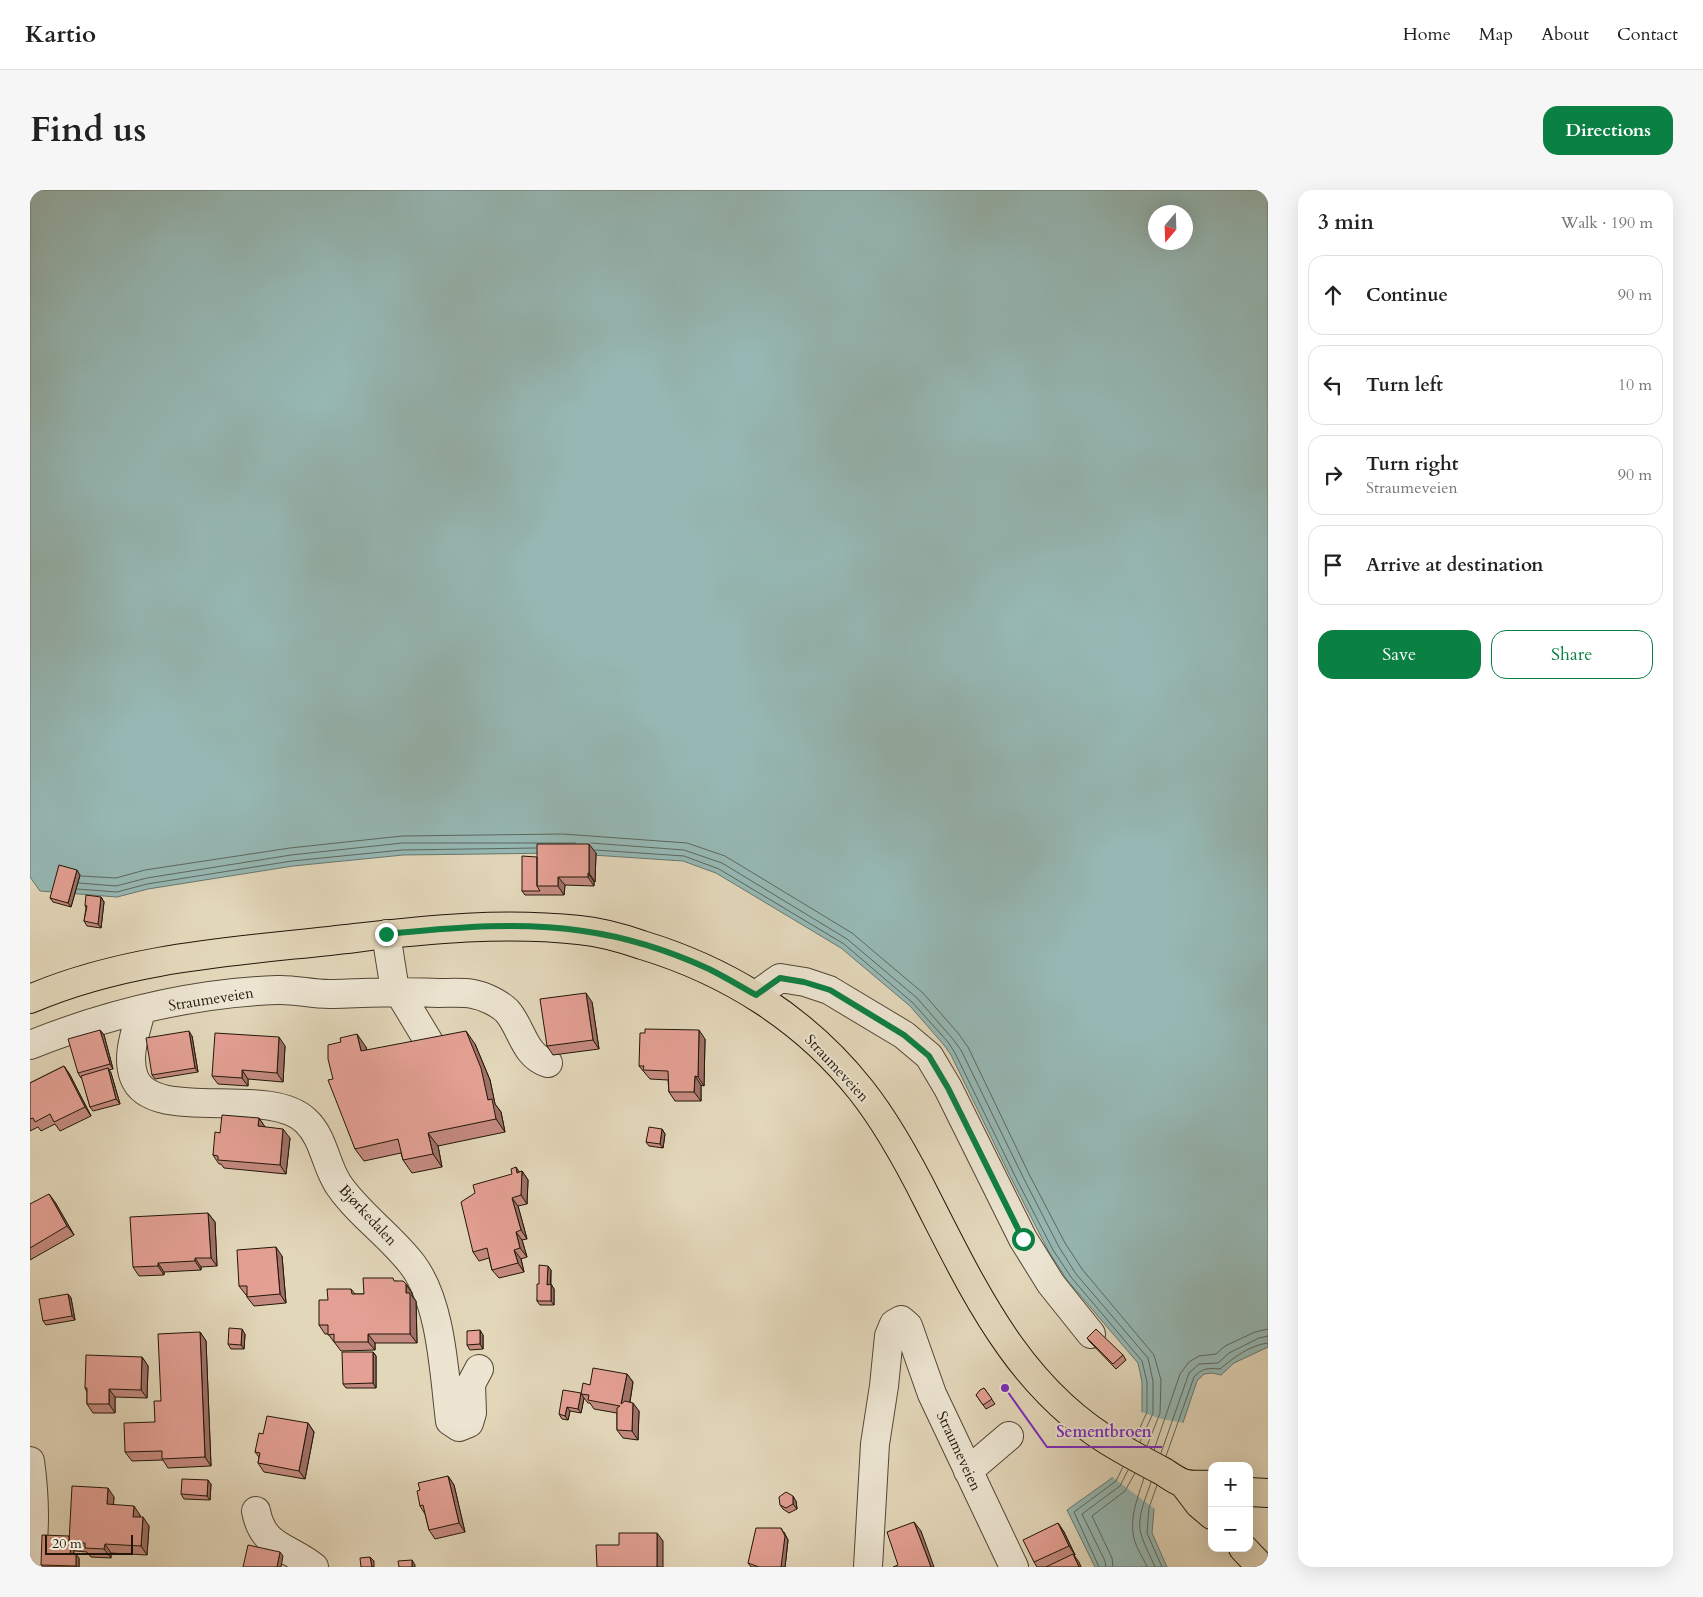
<!DOCTYPE html>
<meta charset="utf-8">
<style>
:root{--surface:#fff;--page:#f6f6f6;--text:#222;--muted:#767676;--line:#e0e0e0;--accent:#0b8043}
body{margin:0;font-family:Cardo,serif;background:var(--page);color:var(--text)}
.controls{position:absolute;right:15px;bottom:15px;display:grid;overflow:hidden;border-radius:10px;box-shadow:0 5px 20px #0002}
.controls button{width:45px;height:45px;display:grid;place-items:center;padding:0;border:0;border-bottom:1px solid var(--line);background:var(--surface);color:var(--text);font:25px sans-serif}
.compass{position:absolute;left:1118px;top:15px;width:45px;height:45px;border-radius:50%;background:var(--surface);box-shadow:0 5px 20px #0002;rotate:199deg}
.scale{position:absolute;left:15px;bottom:12px;width:88px;box-sizing:border-box;padding-left:5px;border:2px solid #211609;border-top:0;font-size:14px;line-height:18px;white-space:nowrap;color:#211609;-webkit-text-stroke:4px #ede5d2;paint-order:stroke}
.stop{position:absolute;width:15px;height:15px;margin:-11px;border:4px solid #0b8043;border-radius:50%;background:#fff}
.stop.end{background:#0b8043;border-color:#fff;box-shadow:0 1px 5px #0008}
.list{margin:0;padding:0;list-style:none}
h2{display:flex;justify-content:space-between;align-items:center;height:65px;margin:0;padding:0 20px;font-size:21px}
h2 small{font-size:16px;font-weight:400;color:var(--muted)}
.list li{display:grid;grid-template-columns:32px 1fr auto;gap:15px;align-items:center;box-sizing:border-box;height:80px;margin:0 10px 10px;padding:0 10px;border:1px solid var(--line);border-radius:15px}
.list b{display:block;font-size:19px;white-space:nowrap}
.list p{margin:0;font-size:16px;white-space:nowrap;color:var(--muted)}
.list em{font-size:16px;font-style:normal;color:var(--muted)}
.actions{display:flex;gap:10px;padding:15px 20px}
.actions a{flex:1;padding:11px 0;border:1px solid var(--accent);border-radius:15px;text-align:center;font-size:18px;color:var(--accent)}
.actions .main{background:var(--accent);color:#fff}
.icon{flex:none;width:28px;height:28px;fill:none;stroke:currentColor;stroke-width:2;stroke-linecap:round;stroke-linejoin:round}
.map{position:relative;flex:none;width:1238px;height:1377px;overflow:hidden;border-radius:15px}
header{display:flex;align-items:center;gap:30px;box-sizing:border-box;height:70px;padding:0 25px;background:var(--surface);border-bottom:1px solid var(--line)}
header strong{font-size:24px}
nav{display:flex;gap:28px;margin-inline-start:auto;font-size:18px}
.intro{display:flex;align-items:center;justify-content:space-between;box-sizing:border-box;height:120px;padding:0 30px}
h1{margin:0;font-size:35px}
.button{padding:12px 22px;border-radius:15px;background:var(--accent);color:#fff;font-size:18px;font-weight:700}
main{display:flex;gap:30px;padding:0 30px}
aside{flex:1;background:var(--surface);border-radius:15px;box-shadow:0 5px 20px #0002}
.map>svg:first-child{display:block}
.water{fill:#96b8b4;stroke:#677770;fill-rule:evenodd}
.pier{fill:#e3d7ba}
.lines{fill:none;stroke-linecap:round;stroke-linejoin:round}
.shore{stroke:#5c675e;stroke-width:1}
.minor-casing{stroke:#524635;stroke-width:30}
.major-casing{stroke:#211609;stroke-width:30}
.minor{stroke:#ede5d2;stroke-width:28}
.major{stroke:#e3d7ba;stroke-width:28}
.wall{fill:#c48a7f;stroke:#211609}
.shaded-wall{fill:#a07068;stroke:#211609}
.building{fill:#e4a094;stroke:#211609}
.route{stroke:#0b8043;stroke-width:6}
.labels{text-anchor:middle;stroke-width:4;stroke-linejoin:round;paint-order:stroke}
.street-label{font-size:15px;fill:#211609;stroke:#ede5d2}
.leader{fill:none;stroke:#7b2cbf;stroke-width:2}
.callout-dot{fill:#7b2cbf;stroke:#ede5d2;stroke-width:2}
.callout-label{font-size:16px;text-anchor:middle;font-weight:bold;fill:#7b2cbf;stroke:#ede5d2;stroke-width:4;stroke-linejoin:round;paint-order:stroke}
</style>
<header>
<strong>Kartio</strong>
<nav><a>Home</a><a>Map</a><a>About</a><a>Contact</a></nav>
</header>
<div class="intro"><h1>Find us</h1><a class="button">Directions</a></div>
<main>
<div class="map">
<svg width="1238" height="1377" viewBox="0 0 1238 1377">
<rect width="100%" height="100%" fill="#e3d7ba"/>
<filter id="stains"><feTurbulence type="fractalNoise" baseFrequency=".004" numOctaves="4"/><feColorMatrix values="0 0 0 0 .2 0 0 0 0 .09 0 0 0 0 .02 0 0 0 .5 -.17"/></filter>
<radialGradient id="worn" r=".72"><stop offset=".6" stop-color="#630" stop-opacity="0"/><stop offset="1" stop-color="#630" stop-opacity=".3"/></radialGradient>
<!-- water -->
<path class="water" d="M0,0h1238v1157l-34,16 -13,12 -9,-2 -8,1 -7,7 -43,128 -2,24 15,34h-72l-28,-57 45,-32 30,-66v-30l-4,-19 -71,-83 -18,-28 -36,-70 -62,-127 -7,-10 -34,-39 -69,-58 -125,-75 -33,-12 -121,-8 -159,2 -110,11 -145,23 -31,8 -77,-6 -10,-14zM1126,22h30v30h-30z"/>
<!-- pier -->
<path class="pier" d="M1109,1221l22,8 24,4 -29,87 -45,-34z"/>
<g class="lines">
<!-- shore -->
<path class="shore" d="M561,653l93,7 38,13 125,76 70,59 35,40 9,12 62,127 36,70 17,27 72,84 5,23v32l-13,29
M565,660l89,6 35,13 125,75 69,59 35,39 7,11 62,127 36,70 18,27 71,84 5,21v30l-12,27
M51,686l35,2 29,-8 145,-22 112,-12 161,-2 124,9 38,13 127,77 71,60 35,40 10,14 61,127 36,69 17,26 72,86 7,25 -1,33 -13,33
M49,693l37,3 31,-8 144,-23 111,-12h174
M47,699l40,3 30,-8 145,-23 110,-11 134,-2
M1124,1260l26,-76 9,-12 10,-6 17,-2 9,-8 30,-14 13,-3
M1131,1263l28,-80 10,-9 19,-1 11,-10 30,-15 9,-2
M1136,1266l28,-79c8,-9 14,-9 26,-8 13,-11 30,-24 48,-26
M1114,1288c-6,19 -15,40 -10,60 2,10 9,19 13,29
M1121,1292c-5,16 -16,38 -9,55 3,10 9,20 13,30
M1127,1295l-8,23 -2,25 15,34
M1069,1377l-25,-55 42,-31 7,-14
M1076,1377l-1,-6 -23,-47 38,-28 8,-16
M1083,1377l-1,-9 -20,-42 33,-25 10,-18"/>
<defs>
<path id="minor" d="M356,744l8,50 41,68
M726,805l24,-17 25,4 24,8 75,45 25,21 19,32 75,151 28,45 40,50
M111,821c-5,20 -15,45 -7,66 18,48 134,7 172,44 18,17 19,43 32,63 20,30 52,51 74,80 30,39 32,110 38,157l9,6 10,-4 3,-10 -1,-29 8,-15
M0,855c78,-31 163,-52 247,-55 18,-1 37,5 56,4 36,-1 71,-3 106,-1 11,0 24,-1 34,1 11,2 26,9 34,17 15,17 17,45 41,52
M0,1271c5,36 6,69 0,104
M938,1281l41,-35
M226,1321c7,37 32,35 58,56
M838,1377l7,-123 9,-58 5,-50 5,-12 7,-4 7,6 24,68 82,173"/>
<path id="major" d="M0,809c102,-44 216,-48 325,-61 75,-9 149,-16 224,-8 21,2 43,8 63,15 86,26 163,74 219,145 27,34 48,73 67,111 49,96 94,192 192,247 14,8 29,16 44,24 6,4 13,9 19,11 8,3 20,1 29,2
M1153,1293l16,21 13,11
M1219,1302l19,1
M1213,1358l18,19"/>
</defs>
<!-- minor casing -->
<use href="#minor" class="minor-casing"/>
<!-- major casing -->
<use href="#major" class="major-casing"/>
<!-- minor -->
<use href="#minor" class="minor"/>
<!-- major -->
<use href="#major" class="major"/>
</g>
<!-- wall -->
<path class="wall" d="M566,663l-1,29h-1v4l-29,-1 -1,10h-39l-3,-4 15,-34z
M50,685l-9,32 -18,-5 -3,-4z
M71,707l3,5 -3,26 -14,-2 -3,-5 2,-13 -1,-3z
M562,812l7,47 -46,6 -6,-9z
M70,840l4,5 9,34 -4,1 2,3 9,31 -27,7 -3,-4 -8,-30 -1,1 -3,-5z
M162,846l6,36 -43,7 -3,-4z
M675,849l-1,47 -3,-1v16h-26l-6,-9 -1,-12 -18,-1 -11,-13z
M445,854l15,36 5,24 6,8 4,20 -67,14 4,21 -30,6 -9,-13 -2,-7 -37,8 -9,-12 -22,-70 33,-32 1,3z
M255,856l-2,36 -35,-3v7l-30,-2 -6,-8z
M34,876l6,9 21,41 -31,15 -5,-7 -14,7 -3,-4 -8,4v-48z
M229,928l6,9 25,11 -4,36 -62,-6 -3,-4h-2l-6,-9 7,-22z
M632,939l3,5 -2,14 -14,-2 -3,-4z
M492,981l6,9 -1,24 -9,2 9,33 -5,1 5,17 -6,2 3,13 -25,6 -7,-8 -3,-12 -10,3 -6,-9 46,-80z
M25,1012l19,33 -44,25v-56z
M178,1023l7,9 2,44 -16,1v3l-37,2v3l-25,1 -6,-9z
M252,1066l4,47 -32,3 -7,-9v-2h-1l-7,-9z
M521,1080v14l3,5v16h-14l-3,-4 2,-17z
M366,1091l10,3 6,9v3l4,5 1,42h-42v7l-34,1 -13,-17h-3l-6,-9 32,-36 4,5h9z
M38,1104l3,4 4,22 -29,5 -3,-4z
M170,1142l6,9 5,125 -43,2 -5,-8 -31,1 -7,-9 30,-30 6,-21z
M215,1144l-1,15h-13l-3,-5z
M453,1145v14l-13,1 -3,-5z
M1057,1148l36,17 3,5 -10,9 -26,-27z
M343,1162l3,4v32h-30l-3,-4z
M112,1167l6,9 -1,32 -32,-1v16h-22l-6,-9v-12l-2,-4z
M597,1184l6,8 -3,20 9,9 -1,29 -15,-2 -6,-8v-17l-23,-4 -4,-6h-2l-4,-5 -3,15 -11,-2 -2,9 -6,-1 -3,-5 31,-29z
M954,1198l11,16 -9,5 -10,-14z
M278,1233l6,9 -9,47 -41,-7 -6,-9 1,-6 -4,-5 8,-18z
M418,1286l6,9 11,47 -30,7 -6,-9 -4,-16 -5,-8v-16z
M181,1294l-1,16 -26,-1 -3,-5z
M84,1307l-1,8 27,10v2l9,9 -2,29 -36,-2v5l-20,-1 -4,-5 -12,-1 -1,-2v5l5,4v9h-36l-2,-2 28,-29z
M766,1311l1,8 -8,4 -6,-4 -3,-4z
M1028,1333l6,9 11,23h-1l7,12h-44l-3,-5z
M754,1342l4,8 -3,27h-34l-3,-4z"/>
<!-- shaded-wall -->
<path class="shaded-wall" d="M559,654l7,9 -1,29 -6,-9z
M47,680l3,5 -9,32 -3,-4z
M558,683l6,9v4l-6,-9z
M528,687l7,8 -1,10 -6,-9z
M71,707l3,5 -3,26 -3,-4z
M556,803l6,9 7,47 -6,-9z
M70,840l4,5 9,34 -3,-5z
M669,840l6,9 -1,47 -6,-9z
M159,841l3,5 6,36 -3,-4z
M436,841l9,13 15,36 5,24 6,8 4,20 -9,-13 -8,-19z
M327,844l9,13 4,17 -9,-13z
M249,847l6,9 -2,36 -6,-9z
M34,876l6,9 21,41 -6,-9z
M78,878l3,5 9,31 -4,-5z
M212,880l6,9v7l-6,-8z
M665,886l6,9v16l-7,-9z
M229,928l6,9 -7,-1z
M253,939l7,9 -4,36 -6,-9z
M632,939l3,5 -2,14 -3,-4z
M398,943l10,13 4,21 -9,-13z
M486,977l6,9v-5l6,9 -1,24 -6,-9z
M19,1004l6,8 19,33 -7,-9z
M482,1008l6,8 9,33 -6,-9z
M178,1023l7,9 2,44 -6,-8z
M486,1042l6,8 5,17 -7,-9z
M246,1057l6,9 4,47 -6,-9z
M484,1060l7,9 3,13 -6,-9z
M165,1068l6,9v3l-6,-9z
M128,1073l6,9v3l-6,-9z
M518,1076l3,4 -1,19 -3,-4z
M376,1094l6,9v3l4,5 1,42 -7,-9 -4,-41z
M521,1094l3,5v16l-3,-4z
M38,1104l3,4 4,22 -3,-4z
M212,1139l3,5 -1,15 -3,-4z
M450,1140l3,5v14l-3,-5z
M170,1142l6,9 5,125 -6,-9z
M338,1144l7,9v7l-7,-8z
M343,1162l3,4v32l-3,-5z
M112,1167l6,9 -1,32 -6,-8z
M597,1184l6,8 -5,31 -7,-9z
M79,1199l6,8v16l-6,-9z
M551,1203l3,5 -3,15 -3,-4z
M603,1213l6,8 -1,29 -6,-9z
M537,1217l3,4 -2,9 -3,-4z
M278,1233l6,9 -9,47 -6,-8z
M418,1286l6,9 11,47 -6,-9z
M178,1290l3,4 -1,16 -3,-4z
M78,1298l6,9 -1,16 -6,-9z
M763,1306l3,5 1,8 -4,-5z
M104,1316l6,9 -1,10 -6,-8z
M113,1327l6,9 -2,29 -6,-9z
M884,1332l7,9 13,36h-3z
M1028,1333l6,9 11,23 -6,-9z
M751,1338l7,12 -3,27h-4z
M627,1343l6,8v26h-6z
M75,1354l6,9v5l-7,-9z
M41,1355l3,4 -1,9 -3,-4z
M250,1362l3,4 -2,11h-4z
M46,1364l3,4v9h-3z
M1043,1364l6,8 2,5h-2z
M340,1367l4,4v6h-2z
M382,1370l3,5v2h-3z"/>
<!-- building -->
<path class="building" d="M507,654h52v29h-1v4h-30v9h-21z
M492,666l15,1v29l3,5h-18z
M29,675l18,5 -9,33 -18,-5z
M56,705l15,2 -3,27 -14,-3 3,-15 -2,-1z
M556,803l7,47 -46,6 -7,-47z
M615,839l54,1 -1,47 -3,-1 -1,16h-25l-1,-21 -25,-1 1,-4h-5l1,-33h5z
M70,840l10,34 -32,9 -10,-34z
M159,841l6,37 -43,7 -6,-37z
M436,841l15,37 7,32 4,-1 4,20 -68,14 5,21 -30,6 -5,-21 -43,10 -27,-69 5,-1 -5,-20v-14l13,-3 -1,-4 17,-4 4,17z
M185,843l64,4 -2,36 -35,-3v8l-30,-2z
M34,876l21,41 -31,15 -4,-8 -15,8 -2,-4 -3,1v-36z
M78,878l8,31 -26,8 -9,-31z
M192,925l37,3 -1,8 25,3 -3,36 -62,-5v-4l-5,-1 2,-23 5,1z
M619,937l13,2 -2,15 -14,-2z
M486,977l1,6 5,-2 -1,24 -9,3 9,32 -5,2 4,16 -6,2 4,13 -26,7 -5,-22 -14,4 -12,-50 14,-9 -2,-8 39,-11 -1,-5z
M19,1004l18,32 -37,22v-44z
M178,1023l3,45h-16v3l-37,2v3l-25,1 -3,-50z
M246,1057l4,47 -33,3v-11h-8l-2,-36z
M509,1075l9,1 -1,19 4,-1v17h-14v-17h2z
M333,1088h30l1,3h9l3,3v9h4v41h-42v8h-34v-8l-6,1v-10h-9v-25h9l-1,-11h24l1,5h12z
M38,1104l4,22 -29,5 -4,-22z
M199,1138l13,1 -1,16 -13,-1z
M1066,1139l27,26 -10,9 -26,-26z
M450,1140v14l-13,1v-14z
M170,1142l5,125 -43,2v-8l-37,1 -1,-29 31,-1 -1,-21h7l-3,-67z
M312,1162h31v31l-30,1z
M56,1165l56,2 -1,33 -32,-1v15h-22v-16h-2z
M563,1178l34,6 -6,30 4,-3 8,2 -1,28 -15,-1v-22l3,-2 -32,-6 1,-5 -8,-1 2,-11 7,2z
M954,1198l8,11 -9,6 -7,-10 4,-5z
M533,1200l18,3 -3,16 -11,-2 -2,9 -6,-2z
M237,1226l41,7 -9,48 -41,-8 2,-10 -5,-1 4,-19 4,1z
M418,1286l11,47 -30,7 -6,-25 -3,1 -3,-15 3,-1 -2,-7z
M152,1289l26,1 -1,16 -26,-2z
M42,1296l36,2 -1,16 27,2 -1,11h10l-2,29 -36,-2 -1,5 -19,-1v-5l-16,-1z
M756,1302l7,4v8l-7,4 -6,-3 -1,-8z
M884,1332l17,45h-38l5,-2 -11,-33z
M1028,1333l11,23 -35,16 -11,-22z
M726,1338h25l4,8 -4,31h-22l-11,-4z
M589,1343h38v34h-60l-1,-22h23z
M12,1345l27,1v6l2,3 -1,9h6v12l-35,-1z
M218,1355l32,7 -3,15h-34z
M1043,1364l6,13h-33z
M340,1367l2,10h-11l-1,-9z
M382,1370v7h-13l-1,-6z"/>
<g class="lines">
<!-- route -->
<path class="route" d="M356,744c65,-6 131,-13 197,-3 43,6 87,20 126,38 16,8 31,17 47,26l24,-17 24,4 26,8 74,45 25,21 19,32 75,151"/>
</g>
<g class="labels">
<!-- street labels -->
<g class="street-label">
<text transform="translate(181 809) rotate(-9)" y="5">Straumeveien</text>
<text transform="translate(807 878) rotate(47)" y="5">Straumeveien</text>
<text transform="translate(338 1025) rotate(47)" y="5">Bjørkedalen</text>
<text transform="translate(929 1261) rotate(65)" y="5">Straumeveien</text>
</g>
</g>
<!-- callouts -->
<path class="leader" d="M975 1198L1017 1257H1132"/>
<circle class="callout-dot" cx="975" cy="1198" r="5"/>
<g class="callout-label">
<text x="1074" y="1247">Sementbroen</text>
</g>
<rect width="100%" height="100%" filter="url(#stains)"/>
<rect width="100%" height="100%" fill="url(#worn)"/>
</svg>
<div class="controls">
<button>+</button>
<button>−</button>
</div>
<svg class="compass" viewBox="-18 -18 36 36"><path d="M0-13l5 13h-10z" fill="#e53935"/><path d="M0 13l5-13h-10z" fill="#767676"/></svg>
<div class="scale">20 m</div>
<div class="stop" style="left:993px;top:1049px"></div>
<div class="stop end" style="left:356px;top:744px"></div>
</div>
<aside>
<h2>3 min<small>Walk · 190 m</small></h2>
<ul class="list">
<li><svg class="icon" aria-label="ahead" viewBox="0 0 24 24"><path d="M12 20V5M6 11l6-6 6 6"/></svg><div><b>Continue</b></div><em>90 m</em></li>
<li><svg class="icon" aria-label="left" viewBox="0 0 24 24"><path d="M17 20v-9H6M10 6l-5 5 5 5"/></svg><div><b>Turn left</b></div><em>10 m</em></li>
<li><svg class="icon" aria-label="right" viewBox="0 0 24 24"><path d="M7 20v-9h11M14 6l5 5-5 5"/></svg><div><b>Turn right</b><p>Straumeveien</p></div><em>90 m</em></li>
<li><svg class="icon" aria-label="arrive" viewBox="0 0 24 24"><path d="M6 21V4h12l-3 4 3 4H6"/></svg><div><b>Arrive at destination</b></div></li>
</ul>
<div class="actions"><a class="main">Save</a><a>Share</a></div>
</aside>
</main>
